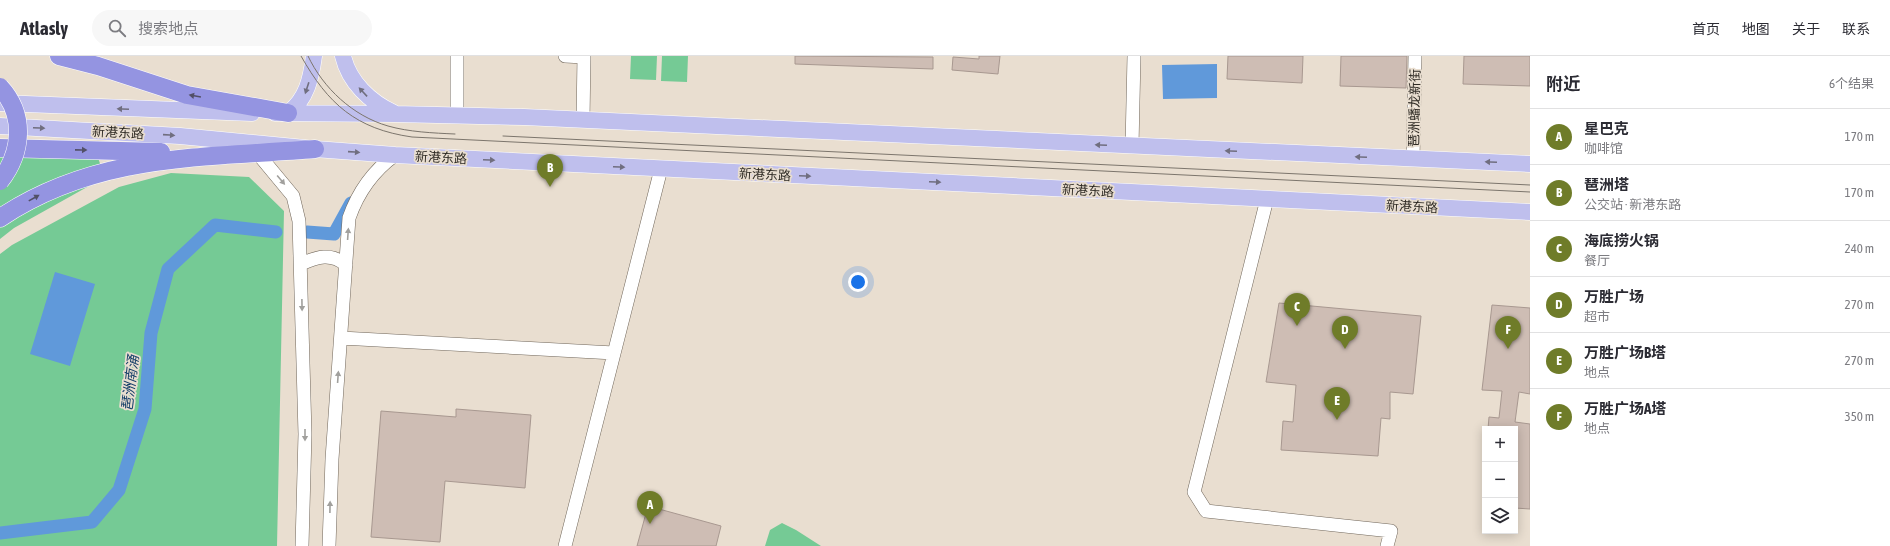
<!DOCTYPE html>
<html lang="zh">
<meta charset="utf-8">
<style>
:root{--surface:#fff;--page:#f7f7f7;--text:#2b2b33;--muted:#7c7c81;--line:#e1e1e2;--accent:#6f7c29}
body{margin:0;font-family:"Asap Condensed","Noto Sans SC",sans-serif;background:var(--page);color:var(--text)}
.controls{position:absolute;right:12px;bottom:12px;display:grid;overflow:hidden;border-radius:0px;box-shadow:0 2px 10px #0003}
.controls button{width:36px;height:36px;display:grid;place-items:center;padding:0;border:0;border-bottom:1px solid var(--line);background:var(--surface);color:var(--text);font:20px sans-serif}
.you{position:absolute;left:858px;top:226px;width:14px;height:14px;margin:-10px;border:3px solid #fff;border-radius:50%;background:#1a73e8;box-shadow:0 0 0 6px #1a73e833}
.badge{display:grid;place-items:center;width:26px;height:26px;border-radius:50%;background:var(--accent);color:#fff;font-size:13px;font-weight:700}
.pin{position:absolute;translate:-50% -33px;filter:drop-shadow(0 1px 2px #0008)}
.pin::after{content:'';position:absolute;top:21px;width:14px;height:12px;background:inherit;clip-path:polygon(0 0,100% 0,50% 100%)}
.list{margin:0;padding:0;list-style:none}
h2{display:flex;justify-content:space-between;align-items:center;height:52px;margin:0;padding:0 16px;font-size:17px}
h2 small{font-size:13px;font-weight:400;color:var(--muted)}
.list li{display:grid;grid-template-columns:26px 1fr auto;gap:12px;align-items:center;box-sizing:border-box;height:56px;padding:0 16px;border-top:1px solid var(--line)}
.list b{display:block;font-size:15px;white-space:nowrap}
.list p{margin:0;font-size:13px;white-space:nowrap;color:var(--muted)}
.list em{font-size:13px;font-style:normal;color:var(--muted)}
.icon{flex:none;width:22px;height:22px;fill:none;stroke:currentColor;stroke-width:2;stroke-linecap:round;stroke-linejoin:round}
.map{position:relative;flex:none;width:1530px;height:490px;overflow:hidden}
header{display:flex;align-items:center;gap:24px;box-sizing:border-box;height:56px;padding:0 20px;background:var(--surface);border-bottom:1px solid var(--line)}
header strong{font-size:19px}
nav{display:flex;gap:22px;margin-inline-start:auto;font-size:14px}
.search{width:280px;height:36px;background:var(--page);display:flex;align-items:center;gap:10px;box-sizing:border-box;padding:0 14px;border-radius:22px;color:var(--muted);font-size:15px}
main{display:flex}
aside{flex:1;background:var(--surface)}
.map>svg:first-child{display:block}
.green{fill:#75ca95}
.water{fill:#6099da}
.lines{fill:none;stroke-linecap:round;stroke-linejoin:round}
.canal{stroke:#6099da;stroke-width:13}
.building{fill:#cebdb4;stroke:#a89890}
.minor-casing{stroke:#71675b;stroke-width:14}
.major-casing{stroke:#fff;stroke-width:17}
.highway-casing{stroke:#fff;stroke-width:19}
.minor{stroke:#fff;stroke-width:13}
.major{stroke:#bfbfed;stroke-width:16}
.highway{stroke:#9494e1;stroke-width:18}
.tram{stroke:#7c756c;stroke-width:1}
.highway-bridge-casing{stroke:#fff;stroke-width:19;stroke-linecap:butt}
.highway-bridge{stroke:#9494e1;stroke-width:18}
.oneway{fill:#706e7f}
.oneway2{fill:#525067}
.oneway3{fill:#a1a09d}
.labels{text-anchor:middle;stroke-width:3.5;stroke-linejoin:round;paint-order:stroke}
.street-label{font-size:13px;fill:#2f2b25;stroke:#e9ded0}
.water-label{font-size:14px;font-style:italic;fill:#153e68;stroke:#e9ded0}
</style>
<header>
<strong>Atlasly</strong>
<div class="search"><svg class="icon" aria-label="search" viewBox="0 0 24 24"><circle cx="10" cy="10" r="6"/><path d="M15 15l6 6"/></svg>搜索地点</div>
<nav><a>首页</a><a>地图</a><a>关于</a><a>联系</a></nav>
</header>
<main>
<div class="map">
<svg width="1530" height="490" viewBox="0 0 1530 490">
<rect width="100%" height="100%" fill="#e9ded0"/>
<!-- green -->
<path class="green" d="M631,0h26l-1,24 -26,-1z
M662,0h26l-1,26 -26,-1z
M0,92l98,10 7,19 -91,51 -14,11z
M171,117l78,4 35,34 -7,335h-277v-292l12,-9 107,-58z
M782,467l14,7 25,16h-56l5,-16z"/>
<!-- water -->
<path class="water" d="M1217,8v34l-54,1 -1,-34z
M55,216l40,12 -25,82 -40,-12z"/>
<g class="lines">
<!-- canal -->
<path class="canal" d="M307,176l27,2 17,-31
M0,477l92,-11 27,-32 26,-81 6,-76 17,-64 47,-44 61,7"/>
</g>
<!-- building -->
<path class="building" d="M795,0l138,1v12l-138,-5z
M979,0h21l-2,18 -46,-4 1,-13 26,2z
M1228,0h75l-1,27 -75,-4z
M1341,0h66l-1,32 -66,-2z
M1464,0h66v30l-67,-2z
M1279,247l142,13 -8,78 -23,-2v27l-9,-1 -3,38 -97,-6 2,-29 10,1 3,-37 -30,-3z
M1492,249l38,3v86l-11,-2 -4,30 15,2v85l-15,-1v-82v3h-27l1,-12 10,1 3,-27 -20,-1z
M456,353l75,6 -6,73 -80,-7 -5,61 -69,-5 10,-126 75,6z
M648,450l73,20 -5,20h-79z"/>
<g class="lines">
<defs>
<path id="minor" d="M457,0v59
M565,0l19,1
M583,64l1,-64
M1132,90l2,-90
M254,93l39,47 6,25 6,213 -3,112
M1413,103l2,-103
M1267,143l-73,293 12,19 185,20 -4,15
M301,208c16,-7 30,-12 45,1
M341,282l273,15
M329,490l3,-87 17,-241c9,-26 24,-47 46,-63
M565,490l96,-377"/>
<path id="major" d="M343,0c6,26 27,46 51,57
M0,47l252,10
M275,57l120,1 129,3 1006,47
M288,57c19,-14 23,-35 26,-57
M0,70l180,10 135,13 80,6 1135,57"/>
<path id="highway" d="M59,0l39,10 89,29 101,18
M0,92l161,4
M0,162c97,-65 204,-60 315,-69"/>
</defs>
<!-- minor casing -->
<use href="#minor" class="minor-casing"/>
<!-- major casing -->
<use href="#major" class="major-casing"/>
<!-- highway casing -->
<use href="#highway" class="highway-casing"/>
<!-- minor -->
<use href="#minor" class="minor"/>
<!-- major -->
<use href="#major" class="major"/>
<!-- highway -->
<use href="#highway" class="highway"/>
<!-- tram -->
<path class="tram" d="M301,0c27,48 55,73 111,81l1118,55
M308,0c15,32 45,60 80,70 21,6 45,7 67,8
M503,80l1027,49"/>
<defs>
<path id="highway-bridge" d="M0,31c26,28 22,66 0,94"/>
</defs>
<!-- highway-bridge casing -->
<use href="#highway-bridge" class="highway-bridge-casing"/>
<!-- highway-bridge -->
<use href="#highway-bridge" class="highway-bridge"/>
</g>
<!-- one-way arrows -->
<defs><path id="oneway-solid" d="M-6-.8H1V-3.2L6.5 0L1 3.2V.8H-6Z"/></defs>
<g class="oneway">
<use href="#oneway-solid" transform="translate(307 32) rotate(108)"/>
<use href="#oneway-solid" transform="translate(363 36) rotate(-133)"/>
<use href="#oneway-solid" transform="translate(123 53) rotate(-178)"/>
<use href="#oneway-solid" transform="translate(39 72) rotate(3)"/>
<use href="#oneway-solid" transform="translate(169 79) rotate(4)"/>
<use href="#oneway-solid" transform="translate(1101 89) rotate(-177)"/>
<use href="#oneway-solid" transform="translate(1231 95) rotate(-177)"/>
<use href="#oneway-solid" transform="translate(354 96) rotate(4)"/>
<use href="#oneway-solid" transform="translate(1361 101) rotate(-177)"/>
<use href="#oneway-solid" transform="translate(489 104) rotate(3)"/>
<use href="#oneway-solid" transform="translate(1491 106) rotate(-178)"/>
<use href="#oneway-solid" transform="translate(619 111) rotate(3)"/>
<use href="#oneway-solid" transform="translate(805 120) rotate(2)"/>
<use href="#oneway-solid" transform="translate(935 126) rotate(3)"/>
</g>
<g class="oneway2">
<use href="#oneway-solid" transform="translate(195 40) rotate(-170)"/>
<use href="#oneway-solid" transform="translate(81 94) rotate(1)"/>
<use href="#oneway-solid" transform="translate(34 142) rotate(-29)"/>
</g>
<g class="oneway3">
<use href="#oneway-solid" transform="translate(281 124) rotate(50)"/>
<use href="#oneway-solid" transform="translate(348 178) rotate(-86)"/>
<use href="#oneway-solid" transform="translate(302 249) rotate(89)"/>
<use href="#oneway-solid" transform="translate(338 321) rotate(-86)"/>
<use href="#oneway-solid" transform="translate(305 379) rotate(90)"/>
<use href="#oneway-solid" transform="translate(330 451) rotate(-89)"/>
</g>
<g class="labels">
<!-- street labels -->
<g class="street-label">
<text transform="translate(1414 52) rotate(-89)" y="5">琶洲蟠龙新街</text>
<text transform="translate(118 76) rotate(3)" y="5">新港东路</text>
<text transform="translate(441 101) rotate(3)" y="5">新港东路</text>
<text transform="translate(765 118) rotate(3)" y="5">新港东路</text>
<text transform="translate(1088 134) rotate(3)" y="5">新港东路</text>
<text transform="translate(1412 150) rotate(3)" y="5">新港东路</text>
</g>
<!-- water labels -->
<g class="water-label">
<text transform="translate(130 327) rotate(-83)" y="5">琶洲南涌</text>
</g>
</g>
</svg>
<div class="controls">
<button>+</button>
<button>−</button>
<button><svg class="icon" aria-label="layers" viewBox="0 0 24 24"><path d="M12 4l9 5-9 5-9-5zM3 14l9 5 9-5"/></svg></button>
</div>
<div class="you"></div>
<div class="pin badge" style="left:650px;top:468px">A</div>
<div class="pin badge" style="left:550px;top:131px">B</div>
<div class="pin badge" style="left:1297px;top:270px">C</div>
<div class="pin badge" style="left:1345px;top:293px">D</div>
<div class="pin badge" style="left:1337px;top:364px">E</div>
<div class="pin badge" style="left:1508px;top:293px">F</div>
</div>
<aside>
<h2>附近<small>6个结果</small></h2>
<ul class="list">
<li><span class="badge">A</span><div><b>星巴克</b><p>咖啡馆</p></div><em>170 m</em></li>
<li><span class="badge">B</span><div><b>琶洲塔</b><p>公交站 · 新港东路</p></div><em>170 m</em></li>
<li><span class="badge">C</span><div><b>海底捞火锅</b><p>餐厅</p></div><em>240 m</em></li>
<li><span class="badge">D</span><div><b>万胜广场</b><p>超市</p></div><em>270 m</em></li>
<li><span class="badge">E</span><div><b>万胜广场B塔</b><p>地点</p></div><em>270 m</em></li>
<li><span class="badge">F</span><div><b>万胜广场A塔</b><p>地点</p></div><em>350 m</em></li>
</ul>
</aside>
</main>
